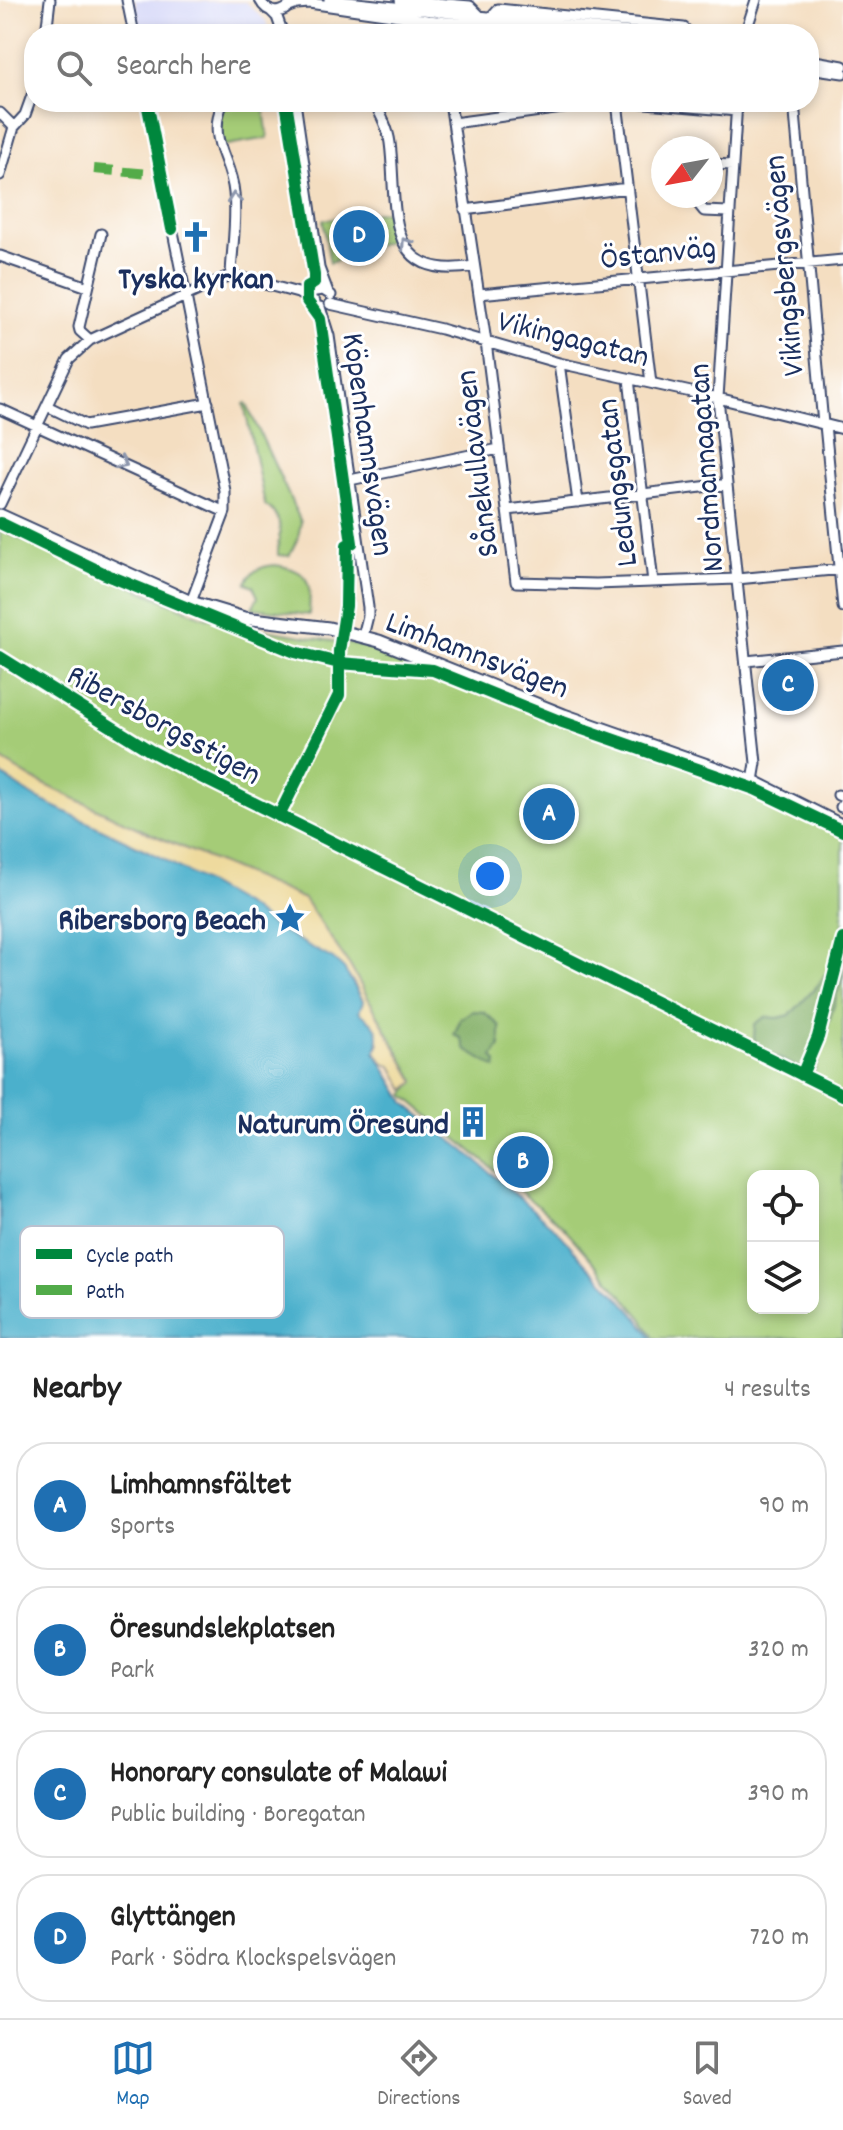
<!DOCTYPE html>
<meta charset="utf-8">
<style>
:root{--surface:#fff;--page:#f2f2f2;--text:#222;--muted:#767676;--line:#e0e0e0;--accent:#1f6fb2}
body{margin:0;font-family:Dekko,sans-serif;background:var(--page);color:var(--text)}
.controls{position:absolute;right:24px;bottom:24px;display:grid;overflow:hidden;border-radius:16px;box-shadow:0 4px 12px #0003}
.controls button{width:72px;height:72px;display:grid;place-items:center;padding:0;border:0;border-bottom:2px solid var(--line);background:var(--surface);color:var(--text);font:40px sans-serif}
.compass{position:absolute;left:651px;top:136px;width:72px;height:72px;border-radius:50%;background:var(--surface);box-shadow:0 4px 12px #0003;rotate:239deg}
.you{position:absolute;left:490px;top:876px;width:28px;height:28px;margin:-20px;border:6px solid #fff;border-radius:50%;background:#1a73e8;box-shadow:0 0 0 12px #1a73e833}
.badge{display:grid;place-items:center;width:52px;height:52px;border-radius:50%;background:var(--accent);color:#fff;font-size:26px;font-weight:700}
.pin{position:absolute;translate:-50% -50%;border:4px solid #fff;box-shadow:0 2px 8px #0006}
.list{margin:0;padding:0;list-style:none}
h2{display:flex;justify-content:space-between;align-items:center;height:104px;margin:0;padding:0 32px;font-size:34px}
h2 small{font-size:26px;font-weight:400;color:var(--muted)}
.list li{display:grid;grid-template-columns:52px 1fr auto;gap:24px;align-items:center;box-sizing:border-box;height:128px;margin:0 16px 16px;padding:0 16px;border:2px solid var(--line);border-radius:32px}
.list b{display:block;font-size:30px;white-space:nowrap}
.list p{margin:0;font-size:26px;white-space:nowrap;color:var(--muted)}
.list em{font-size:26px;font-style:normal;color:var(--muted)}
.icon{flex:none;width:44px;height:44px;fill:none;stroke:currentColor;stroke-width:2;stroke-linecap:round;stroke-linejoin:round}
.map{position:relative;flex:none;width:843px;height:1338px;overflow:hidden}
.search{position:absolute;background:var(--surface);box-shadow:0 4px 12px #0003;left:24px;right:24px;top:24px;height:88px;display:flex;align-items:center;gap:20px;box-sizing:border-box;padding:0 28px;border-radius:32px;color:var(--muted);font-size:30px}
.sheet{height:680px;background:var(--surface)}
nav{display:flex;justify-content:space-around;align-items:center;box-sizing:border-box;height:112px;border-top:2px solid var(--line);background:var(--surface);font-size:22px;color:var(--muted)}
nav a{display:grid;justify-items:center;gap:4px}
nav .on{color:var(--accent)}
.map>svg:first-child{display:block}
.built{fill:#d6d8f8}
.green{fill:#a5cc77;stroke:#607e6a;stroke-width:2;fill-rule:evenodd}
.forest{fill:#84b068;stroke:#507063;stroke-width:2}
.sand{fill:#eeda9e;stroke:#84847e;stroke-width:2}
.water{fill:#4cb0cc;stroke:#347095;stroke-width:2}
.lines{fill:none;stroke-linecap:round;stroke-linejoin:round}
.minor-casing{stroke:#3c496d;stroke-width:13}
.major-casing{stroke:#3c496d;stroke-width:15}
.minor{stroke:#fff;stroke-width:9}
.major{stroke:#fff;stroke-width:11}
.quiet{stroke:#52ab49;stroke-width:10;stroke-dasharray:20 10;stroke-linecap:butt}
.cycleway-casing{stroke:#fff;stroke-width:17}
.cycleway{stroke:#00873e;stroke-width:12}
.oneway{stroke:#8d97ae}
.labels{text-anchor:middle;stroke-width:6;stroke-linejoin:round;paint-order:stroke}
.street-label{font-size:32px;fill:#1b2f5e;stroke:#fff}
.poi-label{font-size:32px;font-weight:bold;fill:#1b2f5e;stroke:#fff;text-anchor:end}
.key{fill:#fff;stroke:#bbc1cf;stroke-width:2}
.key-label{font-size:22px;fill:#1b2f5e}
</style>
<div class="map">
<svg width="843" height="1338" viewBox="0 0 843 1338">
<rect width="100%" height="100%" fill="#fff"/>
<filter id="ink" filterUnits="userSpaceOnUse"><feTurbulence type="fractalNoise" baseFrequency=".0125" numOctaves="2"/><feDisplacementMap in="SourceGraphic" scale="16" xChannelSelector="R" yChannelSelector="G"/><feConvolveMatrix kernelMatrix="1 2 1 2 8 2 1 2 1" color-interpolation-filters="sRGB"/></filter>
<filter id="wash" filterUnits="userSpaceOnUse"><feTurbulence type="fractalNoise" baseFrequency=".006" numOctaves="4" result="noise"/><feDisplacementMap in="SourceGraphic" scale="32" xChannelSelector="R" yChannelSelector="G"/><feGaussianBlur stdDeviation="1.8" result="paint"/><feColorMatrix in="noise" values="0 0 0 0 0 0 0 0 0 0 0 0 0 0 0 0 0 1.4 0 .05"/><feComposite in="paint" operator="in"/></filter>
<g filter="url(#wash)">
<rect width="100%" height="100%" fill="#f4dec1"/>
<!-- built -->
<path class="built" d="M135,0l111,2 20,19 3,13h-48l-47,-8 -17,8h-15z"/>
<!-- green -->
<path class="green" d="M227,102h36l5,36 -47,8 -1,-32z
M387,211l6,28 -63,24 -7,-43z
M246,403l55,119 -3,16 -9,18 -11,-1c-1,-21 10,-34 -13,-50l-21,-101z
M0,530l201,86 46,11 116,19 72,23 122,49 205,75 81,42v503h-189l-12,-20 -80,-92 -158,-131 11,-14 -65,-115 -46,-67 -160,-68 -111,-52 -33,-20zM753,1176h60v132h-60z
M275,565c36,5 36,17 34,50l-57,-7 6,-11 -5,-11 -7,-3c5,-13 16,-17 29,-18z"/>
<!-- forest -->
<path class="forest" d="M843,928v47l-30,100 -54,-26 -5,-11 1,-14 10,-7 13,1 12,-3 28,-30 14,-21z
M473,1011l11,1 16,14v20l-7,11 4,5 -1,6 -30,-18 -5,-12 -7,-3 7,-17z"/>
<!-- sand -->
<path class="sand" d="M0,759l33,20 111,52 160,68 46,67 65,116 -10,8 -13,-24 -8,-2 -9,-14 4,-7 -20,-31 4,-12 -11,-20 -19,-20 -59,-33 -23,-18 -91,-52 -128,-61 -32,-22z"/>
<!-- water -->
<path class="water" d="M0,774l32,22 128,61 91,52 23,18 59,32 11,10 19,32 -4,11c18,14 23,18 16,40l31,52 58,46 83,72c16,11 24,27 38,41 23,24 50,47 67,75h-652z"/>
</g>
<g filter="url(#ink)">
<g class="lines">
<defs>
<path id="minor" d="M127,0l7,34
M260,0c7,14 22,16 32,3
M329,0l320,34
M400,0l70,6 11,11
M289,7l8,-3 12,-1 118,17 151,14
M271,11l6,6 6,17
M490,18l8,-9 186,19 6,6
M439,21l1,13
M46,34l4,-34
M745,34l11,-34
M809,60l34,6
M809,68l34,5
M147,102l78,389v21l-34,90
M223,102c-17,39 8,55 11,91 3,27 -2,55 -3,82
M295,102l24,166 9,24
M374,102c7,13 14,26 16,41 8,59 -10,140 84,123
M450,102l36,240 30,240 80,2 141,-5 106,-10
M617,102l34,281
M634,102l103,9
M737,102l-19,296 38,365 -3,18
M794,102l29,322
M0,113l14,14
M453,123l153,-21
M711,164l21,1
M0,175l14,-48 11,-12 9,-25
M700,196v10l4,5 25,1
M465,210l162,-22
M0,256l88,31
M300,293l23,-3 8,5
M479,294l364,-34
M330,304l111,25 118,34 159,35 125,31
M320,307l9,29 39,271v9l-5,20
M90,340l-10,-9 -1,-4 22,-93
M559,363l19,139
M629,379l24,203
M47,406l39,19 122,-22
M0,409l225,103
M825,425l18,182
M350,480l149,-31
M0,504l69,-145 21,-19 141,-65 67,18 17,9
M508,510l219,-26
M746,661l97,-10
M838,795l5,2
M841,807l2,-3"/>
<path id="major" d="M0,515l191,87 53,16 85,10 50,13 185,74 189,66 90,45"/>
</defs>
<!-- minor casing -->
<use href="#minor" class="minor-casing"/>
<!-- major casing -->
<use href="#major" class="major-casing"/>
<!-- minor -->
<use href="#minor" class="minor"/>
<!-- major -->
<use href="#major" class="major"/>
<!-- quiet -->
<path class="quiet" d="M94,169l68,6"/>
<defs>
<path id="cycleway" d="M147,102l25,127
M0,523l105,51 190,78 44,11 94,7 124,50 198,69 88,42
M0,657l149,93 36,19 658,326
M279,816l60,-121v-44l7,-45 1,-61 5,-2 -32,-224 -13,-18v-14l7,-4v-8l-28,-173
M802,1075l16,-38 25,-98"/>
</defs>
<!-- cycleway casing -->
<use href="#cycleway" class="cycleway-casing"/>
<!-- cycleway -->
<use href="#cycleway" class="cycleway"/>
</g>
<!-- one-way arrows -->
<defs><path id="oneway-chevron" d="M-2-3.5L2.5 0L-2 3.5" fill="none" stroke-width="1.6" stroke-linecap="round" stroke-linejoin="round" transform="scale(2)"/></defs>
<g class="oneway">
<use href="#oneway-chevron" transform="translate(234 198) rotate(-96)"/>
<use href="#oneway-chevron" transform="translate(406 243) rotate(-125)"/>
<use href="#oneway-chevron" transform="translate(122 464) rotate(26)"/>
</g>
</g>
<!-- icons -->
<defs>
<symbol id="church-bare" viewBox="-9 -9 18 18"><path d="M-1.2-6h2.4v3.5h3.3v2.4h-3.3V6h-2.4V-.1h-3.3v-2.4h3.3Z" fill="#1f6fb2" stroke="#fff" stroke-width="2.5" paint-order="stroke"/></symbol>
<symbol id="sight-bare" viewBox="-9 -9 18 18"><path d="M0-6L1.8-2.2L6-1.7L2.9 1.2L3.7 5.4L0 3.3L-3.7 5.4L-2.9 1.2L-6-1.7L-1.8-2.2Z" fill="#1f6fb2" stroke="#fff" stroke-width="2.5" paint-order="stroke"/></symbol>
<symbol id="building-bare" viewBox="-9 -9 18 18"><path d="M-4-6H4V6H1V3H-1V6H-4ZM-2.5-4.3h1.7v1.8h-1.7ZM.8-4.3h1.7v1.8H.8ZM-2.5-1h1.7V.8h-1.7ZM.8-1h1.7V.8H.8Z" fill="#1f6fb2" stroke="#fff" stroke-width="2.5" paint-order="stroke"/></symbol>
</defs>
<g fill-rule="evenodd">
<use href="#church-bare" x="174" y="215" width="44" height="44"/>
<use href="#sight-bare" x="268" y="896" width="44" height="44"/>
<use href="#building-bare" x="451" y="1100" width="44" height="44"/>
</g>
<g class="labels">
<!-- street labels -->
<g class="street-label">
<text transform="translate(658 251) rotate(-6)" y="11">Östanväg</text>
<text transform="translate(782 266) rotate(-95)" y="11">Vikingsbergsvägen</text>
<text transform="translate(574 337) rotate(14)" y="11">Vikingagatan</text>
<text transform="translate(370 444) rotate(82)" y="11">Köpenhamnsvägen</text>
<text transform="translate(475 464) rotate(-97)" y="11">Sånekullavägen</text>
<text transform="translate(704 468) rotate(-94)" y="11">Nordmannagatan</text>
<text transform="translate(615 483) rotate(-97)" y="11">Ledungsgatan</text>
<text transform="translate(478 653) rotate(21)" y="11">Limhamnsvägen</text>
<text transform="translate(165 723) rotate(29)" y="11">Ribersborgsstigen</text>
</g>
<!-- poi labels -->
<g class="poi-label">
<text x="196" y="288" text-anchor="middle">Tyska kyrkan</text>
<text x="266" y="929">Ribersborg Beach</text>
<text x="449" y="1133">Naturum Öresund</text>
</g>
</g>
<!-- legend -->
<rect x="20" y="1226" width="264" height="92" rx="12" class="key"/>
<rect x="36" y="1249" width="36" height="10" fill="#00873e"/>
<rect x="36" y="1285" width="36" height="10" fill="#52ab49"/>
<g class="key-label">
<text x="86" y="1262">Cycle path</text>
<text x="86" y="1298">Path</text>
</g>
</svg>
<div class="controls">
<button><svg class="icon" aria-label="locate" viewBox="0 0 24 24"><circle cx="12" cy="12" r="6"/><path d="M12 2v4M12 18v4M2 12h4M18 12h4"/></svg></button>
<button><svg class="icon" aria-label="layers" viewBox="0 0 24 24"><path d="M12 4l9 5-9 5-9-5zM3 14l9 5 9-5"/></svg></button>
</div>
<svg class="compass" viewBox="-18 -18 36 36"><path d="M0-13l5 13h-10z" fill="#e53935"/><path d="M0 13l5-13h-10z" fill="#767676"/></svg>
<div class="you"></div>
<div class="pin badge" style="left:549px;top:814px">A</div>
<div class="pin badge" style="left:523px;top:1162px">B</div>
<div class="pin badge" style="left:788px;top:685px">C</div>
<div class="pin badge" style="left:359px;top:236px">D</div>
<div class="search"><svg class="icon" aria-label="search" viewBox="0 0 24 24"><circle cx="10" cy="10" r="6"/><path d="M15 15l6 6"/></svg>Search here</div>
</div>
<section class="sheet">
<h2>Nearby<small>4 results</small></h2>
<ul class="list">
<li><span class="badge">A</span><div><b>Limhamnsfältet</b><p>Sports</p></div><em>90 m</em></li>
<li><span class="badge">B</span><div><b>Öresundslekplatsen</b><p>Park</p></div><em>320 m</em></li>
<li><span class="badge">C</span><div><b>Honorary consulate of Malawi</b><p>Public building · Boregatan</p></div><em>390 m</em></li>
<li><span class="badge">D</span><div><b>Glyttängen</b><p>Park · Södra Klockspelsvägen</p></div><em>720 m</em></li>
</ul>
</section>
<nav>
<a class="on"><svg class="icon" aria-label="map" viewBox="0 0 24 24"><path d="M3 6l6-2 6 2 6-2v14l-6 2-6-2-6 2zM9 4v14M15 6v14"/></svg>Map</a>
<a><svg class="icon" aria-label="directions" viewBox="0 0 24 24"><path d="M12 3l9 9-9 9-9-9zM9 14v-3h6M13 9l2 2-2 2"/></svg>Directions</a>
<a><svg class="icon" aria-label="saved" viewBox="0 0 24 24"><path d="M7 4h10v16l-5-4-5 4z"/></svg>Saved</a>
</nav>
